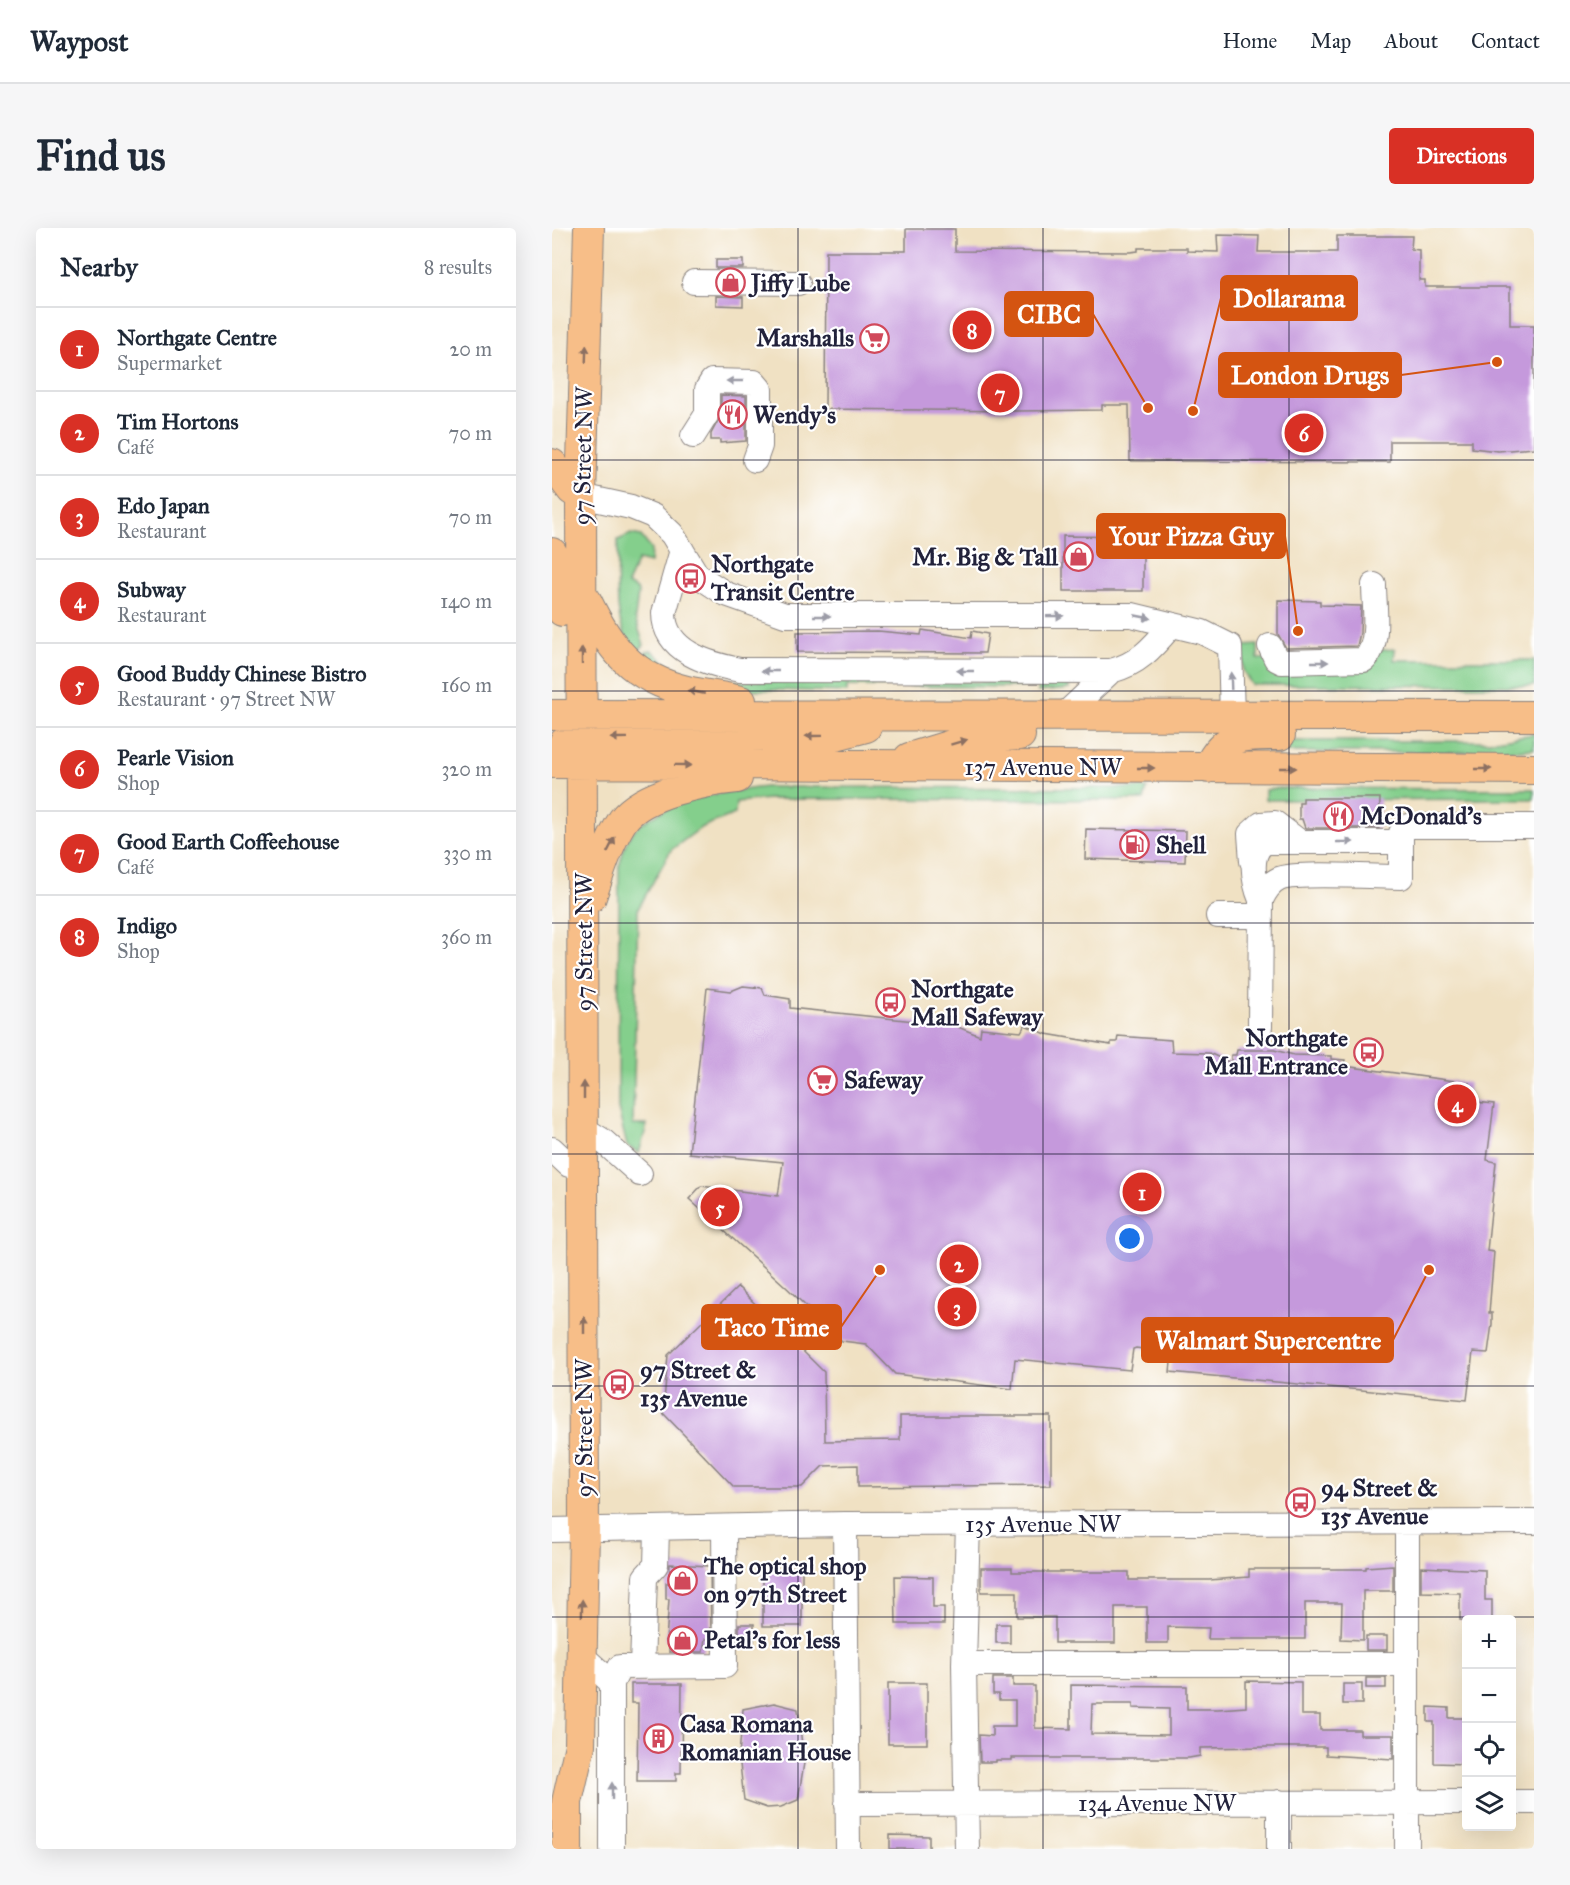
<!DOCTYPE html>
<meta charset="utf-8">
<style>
:root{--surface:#fff;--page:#f6f6f7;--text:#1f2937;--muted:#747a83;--line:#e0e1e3;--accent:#d93025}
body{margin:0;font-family:"IM FELL Great Primer",serif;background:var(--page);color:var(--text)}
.controls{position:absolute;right:18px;bottom:18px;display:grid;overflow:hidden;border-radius:6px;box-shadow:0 6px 24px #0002}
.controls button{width:54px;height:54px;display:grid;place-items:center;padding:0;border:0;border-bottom:2px solid var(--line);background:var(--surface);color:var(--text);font:30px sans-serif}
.you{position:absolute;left:578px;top:1011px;width:21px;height:21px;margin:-15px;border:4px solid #fff;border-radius:50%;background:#1a73e8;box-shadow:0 0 0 9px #1a73e833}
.badge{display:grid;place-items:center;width:39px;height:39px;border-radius:50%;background:var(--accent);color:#fff;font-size:20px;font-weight:700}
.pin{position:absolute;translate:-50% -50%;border:3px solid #fff;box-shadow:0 2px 6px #0006}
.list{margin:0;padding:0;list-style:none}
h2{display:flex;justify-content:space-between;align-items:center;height:78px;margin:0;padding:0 24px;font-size:26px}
h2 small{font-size:20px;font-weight:400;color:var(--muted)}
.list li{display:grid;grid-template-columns:39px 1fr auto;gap:18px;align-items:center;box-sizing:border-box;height:84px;padding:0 24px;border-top:2px solid var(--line)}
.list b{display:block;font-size:22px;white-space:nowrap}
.list p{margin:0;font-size:20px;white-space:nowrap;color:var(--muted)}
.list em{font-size:20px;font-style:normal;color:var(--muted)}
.icon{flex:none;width:33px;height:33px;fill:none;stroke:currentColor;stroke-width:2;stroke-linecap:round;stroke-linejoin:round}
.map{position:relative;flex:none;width:982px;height:1621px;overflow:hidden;border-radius:6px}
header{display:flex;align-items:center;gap:36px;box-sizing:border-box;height:84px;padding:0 30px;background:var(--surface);border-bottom:2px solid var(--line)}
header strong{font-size:28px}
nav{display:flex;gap:33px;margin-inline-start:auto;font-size:21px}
.intro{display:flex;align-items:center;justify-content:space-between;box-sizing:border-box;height:144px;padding:0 36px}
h1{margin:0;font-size:42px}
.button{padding:15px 27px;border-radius:6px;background:var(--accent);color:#fff;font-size:21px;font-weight:700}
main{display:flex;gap:36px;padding:0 36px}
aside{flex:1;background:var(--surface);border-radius:6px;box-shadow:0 6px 24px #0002}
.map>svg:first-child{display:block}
.green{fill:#84cf8c;stroke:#537864;stroke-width:1.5}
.building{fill:#c599dc;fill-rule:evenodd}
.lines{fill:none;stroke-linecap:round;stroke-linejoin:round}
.minor-casing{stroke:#89827f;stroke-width:26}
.major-casing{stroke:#89827f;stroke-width:32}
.minor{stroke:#fff;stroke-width:24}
.major{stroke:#f7be88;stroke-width:30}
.oneway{fill:#8c7062}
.oneway2{fill:#9c9ca7}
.grid{fill:none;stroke:#22223b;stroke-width:1.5;stroke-opacity:0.55}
.labels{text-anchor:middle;stroke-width:4.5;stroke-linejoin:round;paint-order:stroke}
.poi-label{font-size:24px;font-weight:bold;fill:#22223b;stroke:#fff;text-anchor:start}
.street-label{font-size:24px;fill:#22223b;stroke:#fff}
.leader{fill:none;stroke:#d45411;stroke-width:2}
.callout-dot{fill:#d45411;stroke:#fff;stroke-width:2}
.callout{fill:#d45411;stroke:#d45411;stroke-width:2}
.callout-label{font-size:26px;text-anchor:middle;font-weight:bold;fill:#fff}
</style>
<header>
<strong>Waypost</strong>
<nav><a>Home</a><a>Map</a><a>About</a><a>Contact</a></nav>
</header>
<div class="intro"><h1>Find us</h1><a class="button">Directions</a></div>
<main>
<aside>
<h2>Nearby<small>8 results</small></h2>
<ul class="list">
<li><span class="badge">1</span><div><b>Northgate Centre</b><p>Supermarket</p></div><em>20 m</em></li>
<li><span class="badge">2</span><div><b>Tim Hortons</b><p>Café</p></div><em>70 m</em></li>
<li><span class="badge">3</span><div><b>Edo Japan</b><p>Restaurant</p></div><em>70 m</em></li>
<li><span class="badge">4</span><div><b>Subway</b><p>Restaurant</p></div><em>140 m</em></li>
<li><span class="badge">5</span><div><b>Good Buddy Chinese Bistro</b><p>Restaurant · 97 Street NW</p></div><em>160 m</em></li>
<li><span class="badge">6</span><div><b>Pearle Vision</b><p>Shop</p></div><em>320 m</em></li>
<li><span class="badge">7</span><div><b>Good Earth Coffeehouse</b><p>Café</p></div><em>330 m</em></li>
<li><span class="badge">8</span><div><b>Indigo</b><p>Shop</p></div><em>360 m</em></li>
</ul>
</aside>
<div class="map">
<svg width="982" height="1621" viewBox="0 0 982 1621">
<rect width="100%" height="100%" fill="#fff"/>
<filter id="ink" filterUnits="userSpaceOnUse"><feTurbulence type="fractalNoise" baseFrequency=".0167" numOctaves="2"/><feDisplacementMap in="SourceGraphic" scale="12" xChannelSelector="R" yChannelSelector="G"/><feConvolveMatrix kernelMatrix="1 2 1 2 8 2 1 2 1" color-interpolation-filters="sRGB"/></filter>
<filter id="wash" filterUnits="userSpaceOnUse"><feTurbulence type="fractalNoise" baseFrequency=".008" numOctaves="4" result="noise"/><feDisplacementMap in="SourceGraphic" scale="24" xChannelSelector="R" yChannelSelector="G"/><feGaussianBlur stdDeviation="1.35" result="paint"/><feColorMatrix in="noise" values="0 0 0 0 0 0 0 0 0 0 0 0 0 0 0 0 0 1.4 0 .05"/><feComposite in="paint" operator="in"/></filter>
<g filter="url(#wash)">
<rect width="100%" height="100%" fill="#f0e1c3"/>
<!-- green -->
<path class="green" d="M79,306l10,2 10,13 -1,14 -12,-3 -11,24 10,5 1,4 -3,25 9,27 -8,8c-26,-27 -17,-78 -18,-113z
M706,417v14l137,-10 -1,11h140v26l-282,-1 -9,-14v-25z
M100,423c20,20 45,27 72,30l345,1v7l-31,3v-5h-9l-182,-1v6l-111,-3 -92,-24 2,-13z
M982,506v15l-56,3h-189l-30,-5 1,-6h229z
M214,559l381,1 -3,12 -375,-1 -33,3 -1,12 -33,13 -31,23 -33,59 -5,216h14l-8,28 -12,-7 -9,-37 1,-242c4,-15 7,-31 20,-41 34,-28 85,-34 127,-39z
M729,560l253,1v10l-269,1v-10z"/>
<g id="blocks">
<!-- building -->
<path class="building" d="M354,1h49v22l175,1 8,-1v-3h49v3l31,1 -1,-17 42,1 -1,16h79v-16h75l-1,13 8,1v30h6v7h85v38h24v123l-36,3 -26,-3v-7h-82v21l-260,-1 -1,-56h-27v5l-86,1 -191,-2 1,-158h80z
M164,32h27v8h-27z
M164,68l27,1v9l-27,-1z
M169,167l25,1v45l-26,2v-3h-9v-6l10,-19z
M511,308l80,1v54h-80z
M726,372l42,1v4l41,1 -1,27 -3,13 -71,2 -8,-14z
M370,402l49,8 1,-7 16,3 -3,19 -188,-1v-20l81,-1 43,4z
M751,570h77l-1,30h-74l-3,-9h-3v-16h4z
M534,601l100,2 -1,31 -100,-3z
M191,758l19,2 3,7 25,4v9l163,17 27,11 1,-8 40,4 4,-7 21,9 65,11v-3h6l1,-6 53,4 1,12 37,1 22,10v-8h5l1,-5h37l20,5 37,1v3l14,1 -1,6 125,17 -2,18 27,3 -7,56 9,2 -9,89 7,1 -5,61h3v11l-4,29 -15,-1 -6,48 -297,-28 2,-19 -36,-5 -3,1 -3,21 -115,-11 -3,30 -117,-15 -29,-30 -24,-3 -57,-55 -96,-87 12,-13 77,10 5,-34 -94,-9 18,-165 24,3z
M186,1059l86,85 1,69 75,-1v-24h151v69l-193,2v-22l-35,1 -21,21h-68l-71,-74 5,-58z
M118,1336l40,2 1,73h-6l-2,13h-34v-11h-3l3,-42h-3v-16h3z
M841,1337v26h-30v49l-22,-1 1,-36h-37v36h-97l1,-11 -41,-1v16h-21v-36h-32v36h-60v-26h-38v-25h-36v-24h31v4h117v8h80l40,-3v-8h117v-2z
M869,1339l64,3v30h7v20h-32v-27l-39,-1z
M211,1342h39v56h-39z
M343,1348l38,1v30h11v17h-48z
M187,1396h15v17h-15z
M444,1396h14v19h-14z
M814,1408h21v14h-21z
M441,1450h20v8h22v42l36,1v-44l116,1v23h31l28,-2v-26l55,1v33h19v15h40v5h33v24l-67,-4v-8h-58l-68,1v8l-11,2h-177v2h-16v2h-16l-1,-27 13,1v-10h23v-26h-16v-6h-6zM540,1476h41v4l36,1v26l-78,-1z
M814,1450h20v10h-20z
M336,1455h39v61h-39z
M79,1456h51l-1,89h-5v8h-39l1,-78h-7z
M791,1456h19v20h-19z
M222,1475l24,6 6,54 -6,37 -17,7 -14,1 -23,-8 -5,-45 4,-46z
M876,1479l21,1v10h18v46l-33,-1v-41h-6z
M338,1607l39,1v13h-39z"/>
</g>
</g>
<g filter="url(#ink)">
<use href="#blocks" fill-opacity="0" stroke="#89827f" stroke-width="1.5"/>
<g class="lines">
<defs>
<path id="minor" d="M142,54l104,1
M141,208l14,-22v-25l5,-8 42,1 6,7v57l-5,14
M29,268l50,11 22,9 19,18 25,41 29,19 59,21h347l70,17 28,14 2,71
M130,322l-18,63c0,39 45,51 76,57l371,1c28,-7 42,-24 60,-45
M718,418l6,13 6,3 82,-2c17,-16 10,-53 10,-75
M510,489l49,-46
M700,633l-2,-27 11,-10 14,-1 25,19
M709,672c-7,-17 -14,-48 5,-58h135
M666,688h42
M708,799l1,-127c4,-9 9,-17 18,-21 16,-7 99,-2 122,-2v-44l7,-7h126
M32,901l18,11 38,34
M0,921l17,16 15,4
M855,1295v326
M293,1296l3,325
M0,1302l293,-6 689,-2
M30,1428l30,27v166
M412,1436l4,-140
M90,1439l3,-90 11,-12 1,-36
M60,1455l8,-16 105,-1 -1,-139
M960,1574h22
M295,1576l620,-2
M415,1621l-3,-185h442
M727,1621v-47"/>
<path id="major" d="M0,236l20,26 9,6
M0,325l10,19v39
M34,372c23,48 46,78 101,91 18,4 37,6 54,10
M0,487l982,1
M12,515l19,-5 253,-3 30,-8
M357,530l65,-20 46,-3
M0,535l982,6
M656,540c17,-36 36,-33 72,-33
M39,669c9,-26 17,-54 32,-77 20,-27 82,-39 114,-42
M15,1621v-47l13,-57 4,-215 -3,-1034 8,-268"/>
</defs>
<!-- minor casing -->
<use href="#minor" class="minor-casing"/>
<!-- major casing -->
<use href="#major" class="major-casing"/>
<!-- minor -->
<use href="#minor" class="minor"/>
<!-- major -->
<use href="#major" class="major"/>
</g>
<!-- one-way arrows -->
<defs><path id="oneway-solid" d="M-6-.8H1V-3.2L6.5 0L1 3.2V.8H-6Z" transform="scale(1.5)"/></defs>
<g class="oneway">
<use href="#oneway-solid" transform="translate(34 126) rotate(-88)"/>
<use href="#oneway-solid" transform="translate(30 428) rotate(-90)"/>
<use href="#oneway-solid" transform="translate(144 464) rotate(-169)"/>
<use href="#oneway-solid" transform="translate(262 508) rotate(179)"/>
<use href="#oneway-solid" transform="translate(67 510) rotate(179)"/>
<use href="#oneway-solid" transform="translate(407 514) rotate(-17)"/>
<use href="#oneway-solid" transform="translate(131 537) rotate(1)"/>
<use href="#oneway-solid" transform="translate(594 540)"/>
<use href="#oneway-solid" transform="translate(736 540)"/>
<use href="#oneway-solid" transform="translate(931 541)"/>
<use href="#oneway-solid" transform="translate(59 617) rotate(-63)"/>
<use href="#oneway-solid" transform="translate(32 862) rotate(-90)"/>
<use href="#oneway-solid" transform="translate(32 1097) rotate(-90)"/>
<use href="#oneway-solid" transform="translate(30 1380) rotate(-89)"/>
</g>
<g class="oneway2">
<use href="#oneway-solid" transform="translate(183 153) rotate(180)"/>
<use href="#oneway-solid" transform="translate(270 388)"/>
<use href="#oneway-solid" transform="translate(503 388) rotate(-1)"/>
<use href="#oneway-solid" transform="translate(591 389) rotate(11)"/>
<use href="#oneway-solid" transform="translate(768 434)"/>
<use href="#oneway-solid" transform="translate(218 443) rotate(-180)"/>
<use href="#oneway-solid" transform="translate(413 443) rotate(-180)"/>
<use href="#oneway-solid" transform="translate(679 453) rotate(-92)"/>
<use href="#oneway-solid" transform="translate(793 614)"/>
<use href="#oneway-solid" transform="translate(60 1563) rotate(-90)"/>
</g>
</g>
<!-- grid -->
<path class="grid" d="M246,0v1621M491,0v1621M737,0v1621M0,232h982M0,463h982M0,695h982M0,926h982M0,1158h982M0,1389h982"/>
<!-- icons -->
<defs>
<symbol id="shop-ring" viewBox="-11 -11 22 22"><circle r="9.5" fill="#fff" stroke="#d1495b" stroke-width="1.5"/><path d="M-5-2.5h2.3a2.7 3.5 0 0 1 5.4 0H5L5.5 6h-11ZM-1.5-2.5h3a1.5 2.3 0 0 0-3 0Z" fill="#d1495b"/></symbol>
<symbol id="supermarket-ring" viewBox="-11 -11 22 22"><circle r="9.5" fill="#fff" stroke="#d1495b" stroke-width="1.5"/><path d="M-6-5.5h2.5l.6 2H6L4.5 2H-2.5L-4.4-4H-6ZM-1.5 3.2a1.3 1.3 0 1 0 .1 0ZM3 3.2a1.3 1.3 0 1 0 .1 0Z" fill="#d1495b"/></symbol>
<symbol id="restaurant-ring" viewBox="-11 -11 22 22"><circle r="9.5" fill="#fff" stroke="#d1495b" stroke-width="1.5"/><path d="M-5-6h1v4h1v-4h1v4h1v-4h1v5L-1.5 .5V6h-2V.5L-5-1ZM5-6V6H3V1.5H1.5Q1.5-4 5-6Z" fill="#d1495b"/></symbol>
<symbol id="bus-ring" viewBox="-11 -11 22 22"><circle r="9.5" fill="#fff" stroke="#d1495b" stroke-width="1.5"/><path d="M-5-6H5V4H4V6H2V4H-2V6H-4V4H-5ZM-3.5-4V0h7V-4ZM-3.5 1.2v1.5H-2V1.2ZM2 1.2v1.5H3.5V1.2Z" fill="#d1495b"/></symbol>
<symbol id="fuel-ring" viewBox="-11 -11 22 22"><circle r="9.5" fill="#fff" stroke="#d1495b" stroke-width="1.5"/><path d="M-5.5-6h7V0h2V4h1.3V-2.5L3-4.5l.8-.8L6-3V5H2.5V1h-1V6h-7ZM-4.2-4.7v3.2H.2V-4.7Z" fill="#d1495b"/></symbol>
<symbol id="building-ring" viewBox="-11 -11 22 22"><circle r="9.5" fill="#fff" stroke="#d1495b" stroke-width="1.5"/><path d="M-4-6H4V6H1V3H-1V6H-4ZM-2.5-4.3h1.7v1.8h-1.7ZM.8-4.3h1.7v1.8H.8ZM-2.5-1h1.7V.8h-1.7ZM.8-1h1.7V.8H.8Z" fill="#d1495b"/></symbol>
</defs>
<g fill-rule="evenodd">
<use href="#shop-ring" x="162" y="38" width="33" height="33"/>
<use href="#supermarket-ring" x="306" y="94" width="33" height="33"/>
<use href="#restaurant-ring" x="164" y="170" width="33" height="33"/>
<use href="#shop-ring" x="510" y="312" width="33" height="33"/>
<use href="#bus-ring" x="122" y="334" width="33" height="33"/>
<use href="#restaurant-ring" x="770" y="572" width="33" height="33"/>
<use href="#fuel-ring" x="566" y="600" width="33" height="33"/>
<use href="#bus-ring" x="322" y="758" width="33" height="33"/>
<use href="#bus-ring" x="800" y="808" width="33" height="33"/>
<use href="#supermarket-ring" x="254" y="836" width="33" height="33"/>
<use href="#bus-ring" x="50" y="1140" width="33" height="33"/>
<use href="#bus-ring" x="732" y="1258" width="33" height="33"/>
<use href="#shop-ring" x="114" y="1336" width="33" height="33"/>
<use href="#shop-ring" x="114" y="1396" width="33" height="33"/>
<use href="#building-ring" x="90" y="1494" width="33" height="33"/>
</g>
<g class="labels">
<!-- poi labels -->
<g class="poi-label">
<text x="199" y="63">Jiffy Lube</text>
<text x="302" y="118" text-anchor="end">Marshalls</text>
<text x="201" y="195">Wendy's</text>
<text x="506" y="337" text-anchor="end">Mr. Big &amp; Tall</text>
<text x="159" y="344">Northgate<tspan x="159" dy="28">Transit Centre</tspan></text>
<text x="808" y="596">McDonald's</text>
<text x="604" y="625">Shell</text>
<text x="359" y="769">Northgate<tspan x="359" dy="28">Mall Safeway</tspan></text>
<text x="796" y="818" text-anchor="end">Northgate<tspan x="796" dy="28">Mall Entrance</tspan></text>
<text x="292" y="860">Safeway</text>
<text x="88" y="1150">97 Street &amp;<tspan x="88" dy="28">135 Avenue</tspan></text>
<text x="769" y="1268">94 Street &amp;<tspan x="769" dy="28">135 Avenue</tspan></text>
<text x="152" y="1346">The optical shop<tspan x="152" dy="28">on 97th Street</tspan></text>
<text x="152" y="1420">Petal's for less</text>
<text x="128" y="1504">Casa Romana<tspan x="128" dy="28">Romanian House</tspan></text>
</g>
<!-- street labels -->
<g class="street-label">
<text transform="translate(31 228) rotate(-89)" y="8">97 Street NW</text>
<text x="491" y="547">137 Avenue NW</text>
<text transform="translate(32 714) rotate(-90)" y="8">97 Street NW</text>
<text transform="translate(32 1200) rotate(-90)" y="8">97 Street NW</text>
<text x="491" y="1304">135 Avenue NW</text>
<text x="605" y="1583">134 Avenue NW</text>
</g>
</g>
<!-- callouts -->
<path class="leader" d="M641 183L669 70M596 180L541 86M945 134L849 147M746 403L733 308M328 1042L289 1099M877 1042L841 1112"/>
<g class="callout-dot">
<circle cx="641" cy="183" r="6"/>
<circle cx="596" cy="180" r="6"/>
<circle cx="945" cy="134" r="6"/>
<circle cx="746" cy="403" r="6"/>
<circle cx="328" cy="1042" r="6"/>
<circle cx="877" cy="1042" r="6"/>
</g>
<g class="callout">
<rect x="669" y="48" width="136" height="44" rx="6"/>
<rect x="453" y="64" width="88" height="44" rx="6"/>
<rect x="667" y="125" width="182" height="44" rx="6"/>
<rect x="545" y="286" width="188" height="44" rx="6"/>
<rect x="150" y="1077" width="139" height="44" rx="6"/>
<rect x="590" y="1090" width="251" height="44" rx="6"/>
</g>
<g class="callout-label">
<text x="737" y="79">Dollarama</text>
<text x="497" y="95">CIBC</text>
<text x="758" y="156">London Drugs</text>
<text x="639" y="317">Your Pizza Guy</text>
<text x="220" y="1108">Taco Time</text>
<text x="716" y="1121">Walmart Supercentre</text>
</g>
</svg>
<div class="controls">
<button>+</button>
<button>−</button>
<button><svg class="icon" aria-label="locate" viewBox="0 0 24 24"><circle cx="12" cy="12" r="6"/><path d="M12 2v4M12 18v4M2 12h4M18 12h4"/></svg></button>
<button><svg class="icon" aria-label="layers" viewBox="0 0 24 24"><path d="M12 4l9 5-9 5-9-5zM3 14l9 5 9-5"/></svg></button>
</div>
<div class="you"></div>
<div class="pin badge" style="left:590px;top:964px">1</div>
<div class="pin badge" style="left:407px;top:1036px">2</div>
<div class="pin badge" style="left:405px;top:1079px">3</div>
<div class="pin badge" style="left:905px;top:876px">4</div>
<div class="pin badge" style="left:168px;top:979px">5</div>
<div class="pin badge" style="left:752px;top:205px">6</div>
<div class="pin badge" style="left:448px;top:165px">7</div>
<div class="pin badge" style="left:420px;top:102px">8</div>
</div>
</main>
